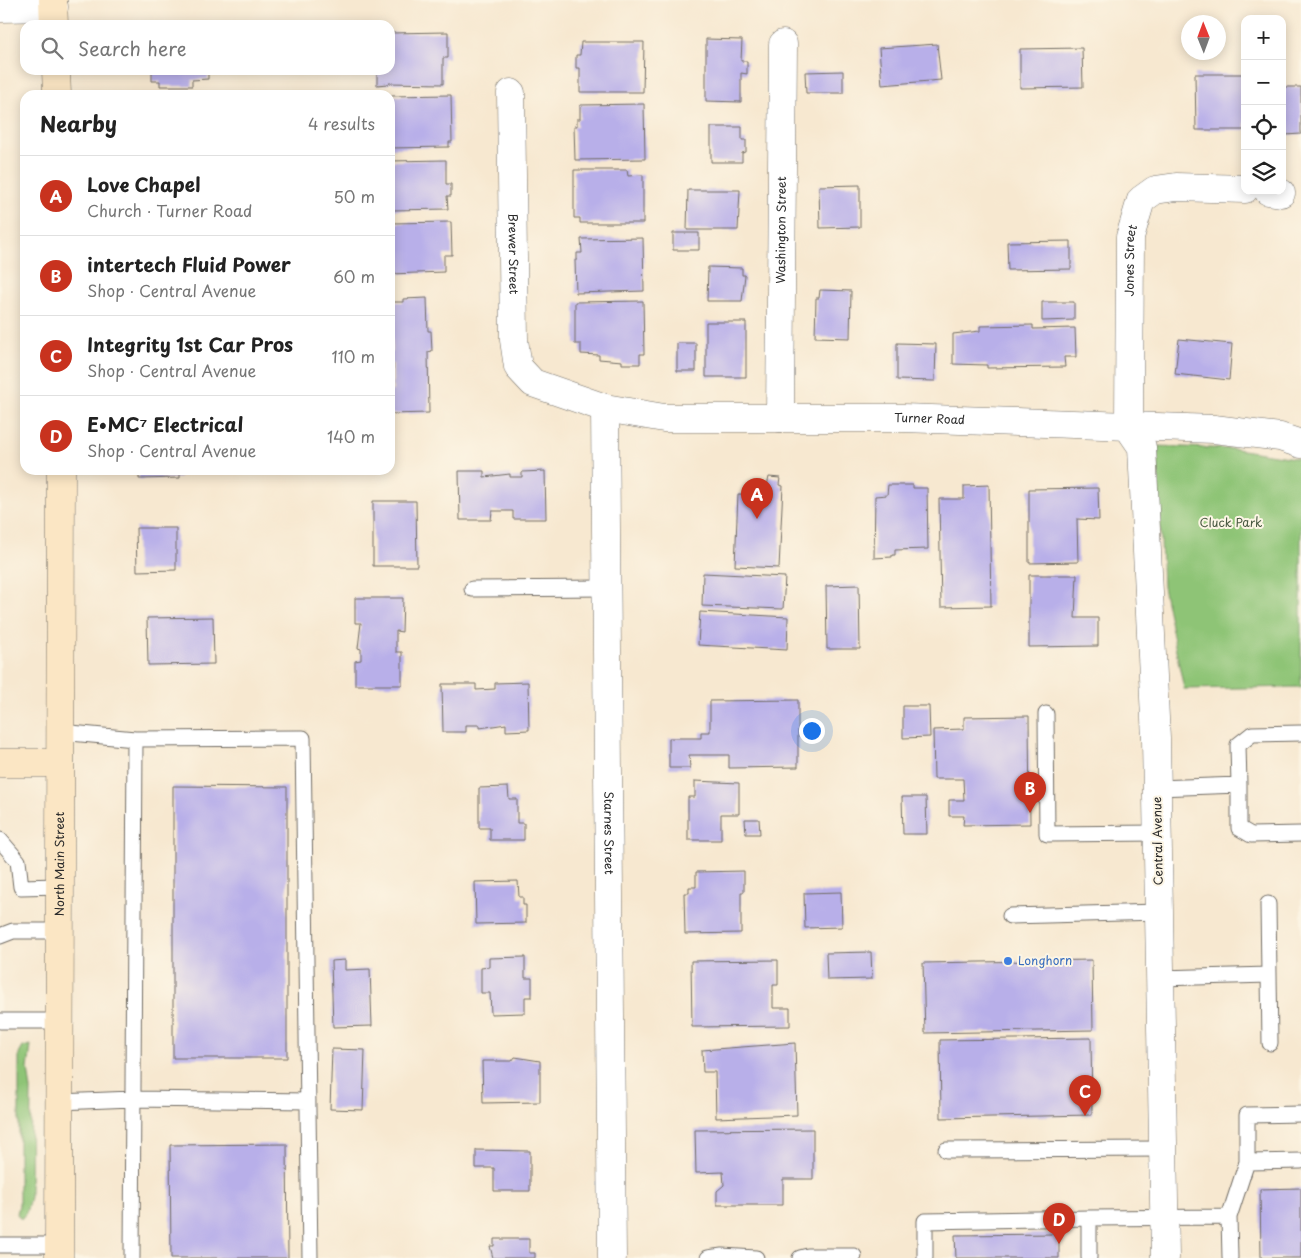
<!DOCTYPE html>
<meta charset="utf-8">
<style>
:root{--surface:#fff;--page:#f2f2f2;--text:#222;--muted:#767676;--line:#e0e0e0;--accent:#c8321e}
body{margin:0;font-family:"Playpen Sans",sans-serif;background:var(--page);color:var(--text)}
.controls{position:absolute;right:15px;top:15px;display:grid;overflow:hidden;border-radius:10px;box-shadow:0 2px 12px #0003}
.controls button{width:45px;height:45px;display:grid;place-items:center;padding:0;border:0;border-bottom:1px solid var(--line);background:var(--surface);color:var(--text);font:25px sans-serif}
.compass{position:absolute;left:1181px;top:15px;width:45px;height:45px;border-radius:50%;background:var(--surface);box-shadow:0 2px 12px #0003;rotate:359deg}
.you{position:absolute;left:811px;top:730px;width:18px;height:18px;margin:-12px;border:4px solid #fff;border-radius:50%;background:#1a73e8;box-shadow:0 0 0 8px #1a73e833}
.badge{display:grid;place-items:center;width:32px;height:32px;border-radius:50%;background:var(--accent);color:#fff;font-size:16px;font-weight:700}
.pin{position:absolute;translate:-50% -41px;filter:drop-shadow(0 1px 2px #0008)}
.pin::after{content:'';position:absolute;top:26px;width:18px;height:15px;background:inherit;clip-path:polygon(0 0,100% 0,50% 100%)}
.list{margin:0;padding:0;list-style:none}
h2{display:flex;justify-content:space-between;align-items:center;height:65px;margin:0;padding:0 20px;font-size:21px}
h2 small{font-size:16px;font-weight:400;color:var(--muted)}
.list li{display:grid;grid-template-columns:32px 1fr auto;gap:15px;align-items:center;box-sizing:border-box;height:80px;padding:0 20px;border-top:1px solid var(--line)}
.list b{display:block;font-size:19px;white-space:nowrap}
.list p{margin:0;font-size:16px;white-space:nowrap;color:var(--muted)}
.list em{font-size:16px;font-style:normal;color:var(--muted)}
.icon{flex:none;width:28px;height:28px;fill:none;stroke:currentColor;stroke-width:2;stroke-linecap:round;stroke-linejoin:round}
.map{position:relative;flex:none;width:1301px;height:1258px;overflow:hidden}
.search{position:absolute;background:var(--surface);box-shadow:0 2px 12px #0003;left:20px;top:20px;width:375px;height:55px;display:flex;align-items:center;gap:12px;box-sizing:border-box;padding:0 18px;border-radius:15px;color:var(--muted);font-size:19px}
.panel{position:absolute;background:var(--surface);box-shadow:0 2px 12px #0003;left:20px;top:90px;width:375px;height:385px;border-radius:15px}
.map>svg:first-child{display:block}
.green{fill:#8ec476;stroke:#5c7850}
.building{fill:#b8afe9}
.lines{fill:none;stroke-linecap:round;stroke-linejoin:round}
.lane-casing{stroke:#726d65;stroke-width:17}
.street-casing{stroke:#726d65;stroke-width:29}
.secondary-casing{stroke:#726d65;stroke-width:29}
.lane{stroke:#fff;stroke-width:15}
.street{stroke:#fff;stroke-width:28}
.secondary{stroke:#fbe6c4;stroke-width:28}
.shop-dot{fill:#3f7fe0;stroke:#fcf5e5;stroke-width:2}
.labels{text-anchor:middle;stroke-width:4;stroke-linejoin:round;paint-order:stroke}
.street-label{font-size:12px;fill:#2b2b2b;stroke:#fcf5e5}
.park-label{font-size:12px;fill:#495942;stroke:#fcf5e5}
.shop-label{font-size:12px;fill:#366cbe;stroke:#fcf5e5;text-anchor:start}
</style>
<div class="map">
<svg width="1301" height="1258" viewBox="0 0 1301 1258">
<rect width="100%" height="100%" fill="#fcf5e5"/>
<filter id="ink" filterUnits="userSpaceOnUse"><feTurbulence type="fractalNoise" baseFrequency=".02" numOctaves="2"/><feDisplacementMap in="SourceGraphic" scale="10" xChannelSelector="R" yChannelSelector="G"/><feConvolveMatrix kernelMatrix="1 2 1 2 8 2 1 2 1" color-interpolation-filters="sRGB"/></filter>
<filter id="wash" filterUnits="userSpaceOnUse"><feTurbulence type="fractalNoise" baseFrequency=".0096" numOctaves="4" result="noise"/><feDisplacementMap in="SourceGraphic" scale="20" xChannelSelector="R" yChannelSelector="G"/><feGaussianBlur stdDeviation="1.12" result="paint"/><feColorMatrix in="noise" values="0 0 0 0 0 0 0 0 0 0 0 0 0 0 0 0 0 1.4 0 .05"/><feComposite in="paint" operator="in"/></filter>
<g filter="url(#wash)">
<rect width="100%" height="100%" fill="#f7e8d0"/>
<!-- green -->
<path class="green" d="M1157,446l79,3 65,10v228l-117,2 -21,-102z
M31,1045l-3,24 3,21 -1,107 -4,16 -5,6 -4,-5 2,-9v-151l4,-7z"/>
<g id="blocks">
<!-- building -->
<path class="building" d="M448,32v26h-5v26l-54,-1v1l-12,1v-15h13v-37z
M706,39l36,1 -1,21h6v13l-6,-1v29l-35,-1z
M581,42h63l-1,50h-63v-24h-4v-13h4z
M937,44l4,36 -59,5 -3,-37z
M1082,48l1,39 -63,1v-39z
M152,70h56v9l-16,1v6h-32v-5h-8z
M843,71v22h-37l-1,-21z
M1195,74h50v56h-49z
M1284,87h17v47l-16,1 -1,-9h-2z
M451,95l1,47h-3v5l-59,1v-52z
M644,104l1,55 -70,1 -1,-34h3v-7h3v-14z
M711,127h31v13h4v12l-4,1v9h-31z
M446,160v24h5v12h-4l1,13 -58,1v-49z
M574,170h53l1,6 15,-1v48h-63v-5h-6z
M860,185v42l-40,1 -1,-42z
M688,190h52l-2,40h-51z
M451,222l1,33h-8v17l-54,2v-51z
M673,233h26v17h-26z
M643,238l1,53 -68,2 -1,-33h2v-7h5l-1,-14z
M1071,241v28l-63,1 -1,-28z
M708,267l34,1v7h3l-3,26h-35z
M820,290l31,1 -1,47 -35,-1 1,-39h3z
M427,298l1,33h3l1,20 -4,1 1,61 -39,1v-23h3v-27h-3v-12h3l-3,-50h13v-3z
M643,301l1,53h-4v10h-18v-3l-23,-2v-4l-18,-1v-10h-6v-42z
M1042,302h32v18l-32,1z
M706,322h40v55h-40z
M1033,325v4l42,-1 1,29h-12l1,10 -78,1v-3l-34,-1v-30l27,-3v-5z
M1179,339l53,5 -3,36 -54,-6z
M677,343h19v28h-19z
M897,343l39,1 -1,37 -38,-1z
M139,470h41v8l-41,1z
M459,471h25v6l26,-3v3h12v-5l23,-1 1,48h-33v-8h-21l-1,9h-31z
M769,477l11,1 -1,7 4,1 -4,82 -44,-2 3,-72 27,1z
M888,485h25v3h14l1,61 -33,1v5h-3v2l-18,1 1,-62 12,-1z
M989,485l2,121 -50,1 -2,-108h25v-13z
M1098,488l1,32 -22,-1 1,43 -49,1v-74z
M373,501h43l1,65h-44z
M136,528h40v42l-39,1z
M703,573l82,4 -2,32 -81,-3z
M1029,575h48l-2,43h23v28l-69,1z
M859,585l1,64h-33l-1,-63z
M355,598h48l-1,34 -6,-1v21h6v33h-47v-24l6,-1v-11l-3,-1 3,-25h-6z
M700,612l88,5 -1,33 -89,-5z
M213,617l1,47 -66,1 -1,-47z
M528,682l1,48 -23,1v-7l-26,4v-3h-14v7h-23l-1,-48h34v6l19,-1v-6z
M798,700v67l-69,1v-13h-40l1,13h-21v-30h32v-6h9v-31z
M903,706h26l1,31 -27,1z
M1029,716l1,108 -67,1 1,-9h-15v-16h15l-1,-21h-29l-1,-49 31,-1v-12z
M695,781l44,2v31h-18v26h-33v-43h7z
M173,786l114,1v271h-114z
M508,787l1,12h8v24h7v17h-34v-12h-11v-40z
M902,797h24l1,37h-24z
M745,819h14l1,15h-14z
M744,871v21h-3v41l-56,1 -1,-41h5v-6h7v-15z
M518,881l1,16h4v8h3v18l-50,1 -1,-42z
M841,892l1,35 -37,1 -1,-35z
M871,952l1,27 -45,1 -1,-27z
M525,957v21h7v19h-7v16l-34,1 -1,-21h-9v-25l8,-1v-9z
M345,960v10l25,-1 2,57 -39,1 -2,-66z
M778,960v25h-5v23h17v18l-98,1 -1,-66z
M1092,960l1,70 -168,3 -2,-70z
M1091,1038l1,77 -151,3 -1,-78z
M795,1043l2,72 -81,3 -1,-46h-12l-1,-22z
M332,1049l33,1 -2,60 -33,-1z
M515,1057l25,4v41l-57,1 -1,-42h30z
M813,1129v50h-30v26h-66v-14l7,-6 -1,-13 -27,1 -1,-43z
M287,1144l1,114h-117l-1,-113z
M476,1150l54,1v40h-36v-23h-18z
M1301,1188v70h-40l-1,-69z
M1059,1234v24h-103l-1,-23z
M494,1239h35v14h6v5h-42l-3,-12h4z"/>
</g>
</g>
<g filter="url(#ink)">
<use href="#blocks" fill-opacity="0" stroke="#726d65" stroke-width="1"/>
<g class="lines">
<defs>
<path id="lane" d="M472,589l135,-1
M1046,714l1,120 111,-1
M60,732l75,7 168,-1 7,520
M1239,785v43l12,7 50,-1
M1157,788l82,-3 -1,-40 14,-11 49,-1
M0,840l18,21 3,26 38,-1
M1010,916l149,-4
M0,936l13,-5h46
M1269,975l1,68
M1160,978l109,-3 -1,-71
M0,1021h59
M59,1102l73,-3 176,2
M946,1150l217,-1
M1247,1162l54,-1
M1229,1217l18,-55v-47l54,-1
M0,1245h59
M132,1258l3,-519
M708,1258l14,-2 34,2
M800,1258l8,-2h46
M925,1258v-37l164,-3
M1089,1258v-40l140,-1 1,41"/>
<g id="street">
<path d="M0,8l54,-1"/>
<path id="s1" d="M511,93l3,247 4,27 15,16 72,25 59,10h239l311,11 66,8 21,7"/>
<path d="M1268,191l13,2"/>
<path id="s2" d="M605,408l7,850"/>
<path id="s3" d="M780,418l3,-374"/>
<path id="s4" d="M1165,1258l-9,-519 -14,-292 -13,-19 1,-191 11,-37 14,-10 21,-3 69,2"/>
</g>
<g id="secondary">
<path d="M53,0l1,25"/>
<path d="M56,70l1,25"/>
<path d="M0,763h59"/>
<path id="s5" d="M59,1258l2,-788"/>
</g>
</defs>
<!-- lane casing -->
<use href="#lane" class="lane-casing"/>
<!-- street casing -->
<use href="#street" class="street-casing"/>
<!-- secondary casing -->
<use href="#secondary" class="secondary-casing"/>
<!-- lane -->
<use href="#lane" class="lane"/>
<!-- street -->
<use href="#street" class="street"/>
<!-- secondary -->
<use href="#secondary" class="secondary"/>
</g>
</g>
<!-- markers -->
<circle class="shop-dot" cx="1008" cy="961" r="5"/>
<g class="labels">
<!-- street labels -->
<g class="street-label">
<text dy="4" stroke="none"><textPath href="#s3" startOffset="188">Washington Street</textPath></text>
<text dy="4" stroke="none"><textPath href="#s1" startOffset="161">Brewer Street</textPath></text>
<text dy="4" stroke="none"><textPath href="#s4" startOffset="1002">Jones Street</textPath></text>
<text dy="4" stroke="none"><textPath href="#s1" startOffset="698">Turner Road</textPath></text>
<text dy="4" stroke="none"><textPath href="#s2" startOffset="425">Starnes Street</textPath></text>
<text transform="translate(1158 841) rotate(-91)" y="4">Central Avenue</text>
<text dy="4" stroke="none"><textPath href="#s5" startOffset="394">North Main Street</textPath></text>
</g>
<!-- park labels -->
<g class="park-label">
<text x="1231" y="527">Cluck Park</text>
</g>
<!-- shop labels -->
<g class="shop-label">
<text x="1018" y="965">Longhorn</text>
</g>
</g>
</svg>
<div class="controls">
<button>+</button>
<button>−</button>
<button><svg class="icon" aria-label="locate" viewBox="0 0 24 24"><circle cx="12" cy="12" r="6"/><path d="M12 2v4M12 18v4M2 12h4M18 12h4"/></svg></button>
<button><svg class="icon" aria-label="layers" viewBox="0 0 24 24"><path d="M12 4l9 5-9 5-9-5zM3 14l9 5 9-5"/></svg></button>
</div>
<svg class="compass" viewBox="-18 -18 36 36"><path d="M0-13l5 13h-10z" fill="#e53935"/><path d="M0 13l5-13h-10z" fill="#767676"/></svg>
<div class="you"></div>
<div class="pin badge" style="left:757px;top:519px">A</div>
<div class="pin badge" style="left:1030px;top:813px">B</div>
<div class="pin badge" style="left:1085px;top:1116px">C</div>
<div class="pin badge" style="left:1059px;top:1244px">D</div>
<div class="search"><svg class="icon" aria-label="search" viewBox="0 0 24 24"><circle cx="10" cy="10" r="6"/><path d="M15 15l6 6"/></svg>Search here</div>
<section class="panel">
<h2>Nearby<small>4 results</small></h2>
<ul class="list">
<li><span class="badge">A</span><div><b>Love Chapel</b><p>Church · Turner Road</p></div><em>50 m</em></li>
<li><span class="badge">B</span><div><b>intertech Fluid Power</b><p>Shop · Central Avenue</p></div><em>60 m</em></li>
<li><span class="badge">C</span><div><b>Integrity 1st Car Pros</b><p>Shop · Central Avenue</p></div><em>110 m</em></li>
<li><span class="badge">D</span><div><b>E•MC⁷ Electrical</b><p>Shop · Central Avenue</p></div><em>140 m</em></li>
</ul>
</section>
</div>
